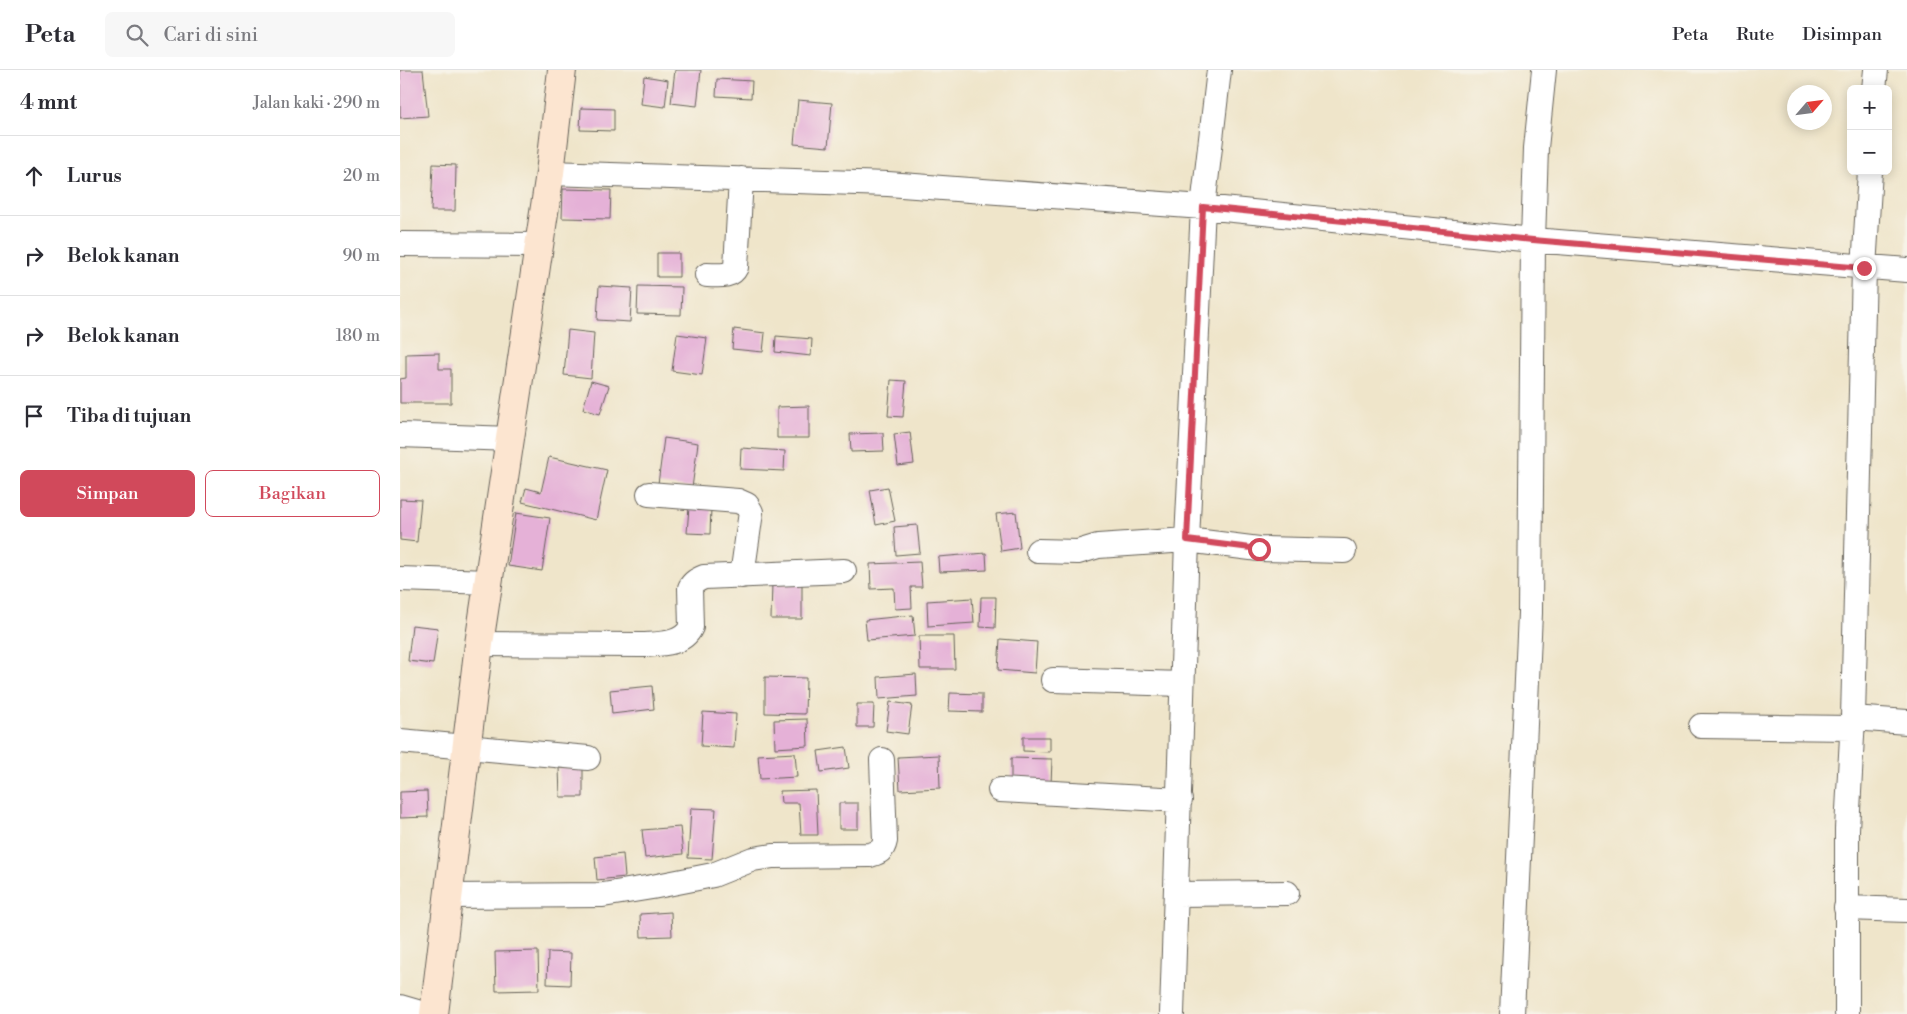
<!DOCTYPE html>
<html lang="id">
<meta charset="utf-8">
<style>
:root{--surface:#fff;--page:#f7f7f7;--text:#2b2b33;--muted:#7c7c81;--line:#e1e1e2;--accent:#d1495b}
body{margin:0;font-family:"Libre Bodoni",serif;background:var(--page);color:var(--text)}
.controls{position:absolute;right:15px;top:15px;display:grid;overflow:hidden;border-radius:8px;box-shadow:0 2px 12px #0003}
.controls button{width:45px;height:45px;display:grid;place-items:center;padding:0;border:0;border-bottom:1px solid var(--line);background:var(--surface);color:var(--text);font:25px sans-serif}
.compass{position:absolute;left:1387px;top:15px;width:45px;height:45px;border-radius:50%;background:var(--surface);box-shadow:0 2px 12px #0003;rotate:62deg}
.stop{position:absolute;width:15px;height:15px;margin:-11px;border:4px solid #d1495b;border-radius:50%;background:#fff}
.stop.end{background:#d1495b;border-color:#fff;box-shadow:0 1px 5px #0008}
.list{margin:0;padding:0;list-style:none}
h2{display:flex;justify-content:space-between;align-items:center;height:65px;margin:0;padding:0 20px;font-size:21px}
h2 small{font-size:16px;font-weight:400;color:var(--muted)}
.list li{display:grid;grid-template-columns:32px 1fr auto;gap:15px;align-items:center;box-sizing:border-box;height:80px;padding:0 20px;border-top:1px solid var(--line)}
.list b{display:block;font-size:19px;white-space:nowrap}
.list em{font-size:16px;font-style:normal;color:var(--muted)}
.actions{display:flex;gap:10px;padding:15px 20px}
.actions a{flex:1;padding:11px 0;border:1px solid var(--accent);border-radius:8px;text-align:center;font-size:18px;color:var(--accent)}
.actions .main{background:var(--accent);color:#fff}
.icon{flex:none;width:28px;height:28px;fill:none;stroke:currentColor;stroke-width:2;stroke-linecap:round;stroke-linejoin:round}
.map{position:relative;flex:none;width:1507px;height:944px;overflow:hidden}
header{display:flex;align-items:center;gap:30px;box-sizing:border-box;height:70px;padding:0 25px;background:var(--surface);border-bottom:1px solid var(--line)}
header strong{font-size:24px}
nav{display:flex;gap:28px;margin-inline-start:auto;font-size:18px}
.search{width:350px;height:45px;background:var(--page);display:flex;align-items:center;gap:12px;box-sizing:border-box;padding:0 18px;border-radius:8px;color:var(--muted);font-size:19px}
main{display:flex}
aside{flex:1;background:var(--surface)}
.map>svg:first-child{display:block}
.building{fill:#e5b1d7}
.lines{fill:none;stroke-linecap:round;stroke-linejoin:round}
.street-casing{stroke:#666259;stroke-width:26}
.secondary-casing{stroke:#666259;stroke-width:30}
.street{stroke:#fff;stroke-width:24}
.secondary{stroke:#fce5d0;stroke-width:28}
.route{stroke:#d1495b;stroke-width:6}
</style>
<header>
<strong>Peta</strong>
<div class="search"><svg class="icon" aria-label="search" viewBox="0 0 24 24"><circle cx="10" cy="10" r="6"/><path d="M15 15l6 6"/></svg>Cari di sini</div>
<nav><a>Peta</a><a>Rute</a><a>Disimpan</a></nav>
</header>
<main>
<aside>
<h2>4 mnt<small>Jalan kaki · 290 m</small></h2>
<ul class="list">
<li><svg class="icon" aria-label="ahead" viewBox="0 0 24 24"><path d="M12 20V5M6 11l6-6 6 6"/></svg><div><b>Lurus</b></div><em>20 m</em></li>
<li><svg class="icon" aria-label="right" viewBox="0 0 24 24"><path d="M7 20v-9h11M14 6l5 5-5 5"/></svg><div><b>Belok kanan</b></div><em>90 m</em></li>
<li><svg class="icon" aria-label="right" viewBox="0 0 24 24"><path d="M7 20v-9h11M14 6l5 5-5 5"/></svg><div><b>Belok kanan</b></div><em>180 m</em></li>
<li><svg class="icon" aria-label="arrive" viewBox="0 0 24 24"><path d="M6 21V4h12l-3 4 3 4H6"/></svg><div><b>Tiba di tujuan</b></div></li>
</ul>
<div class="actions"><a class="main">Simpan</a><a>Bagikan</a></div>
</aside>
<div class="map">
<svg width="1507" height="944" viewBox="0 0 1507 944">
<rect width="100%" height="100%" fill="#f7f3e8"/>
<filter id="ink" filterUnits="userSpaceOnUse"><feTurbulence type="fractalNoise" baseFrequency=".02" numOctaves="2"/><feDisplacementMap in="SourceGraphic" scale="10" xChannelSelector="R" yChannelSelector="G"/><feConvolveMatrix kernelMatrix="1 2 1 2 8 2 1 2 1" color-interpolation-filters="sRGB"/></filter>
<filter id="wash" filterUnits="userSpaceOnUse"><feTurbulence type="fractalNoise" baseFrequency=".0096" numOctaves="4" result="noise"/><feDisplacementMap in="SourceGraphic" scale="20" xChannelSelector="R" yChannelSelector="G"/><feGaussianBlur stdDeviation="1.12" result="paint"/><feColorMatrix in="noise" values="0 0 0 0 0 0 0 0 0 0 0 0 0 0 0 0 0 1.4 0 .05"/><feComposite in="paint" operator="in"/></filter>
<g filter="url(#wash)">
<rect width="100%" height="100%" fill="#efe5ca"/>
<g id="blocks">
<!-- building -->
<path class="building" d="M0,0h23l5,46 -28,2z
M275,0h26l-4,36 -26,-3z
M244,6l24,4 -3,27 -24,-3z
M317,9l35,2 -1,17 -35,-2z
M398,30l34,3 -4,44 -34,-3z
M181,38l33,1v22l-34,-1z
M33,94l23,1 -1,46h-24z
M163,119l48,1 -1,29 -48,-1z
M257,183h22v24h-22z
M199,216l33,2 -2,34 -33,-2z
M238,216l44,1 -1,28 -44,-1z
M334,259l31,4 -2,19 -31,-3z
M168,260l26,3 -3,45 -27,-3z
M277,264l30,4 -5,37 -30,-4z
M376,266l36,3 -1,17 -36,-4z
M39,283v16h12v34h-51v-24l6,-1v-24z
M491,310l15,1 -3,36 -15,-1z
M191,311l18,5 -9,28 -17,-5z
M409,336v32h-32v-31z
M510,362l4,32 -16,2 -4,-32z
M483,363l1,18 -33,1 -1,-18z
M264,368l34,5 -6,45 -34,-4z
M341,378l44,3 -1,20 -44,-2z
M149,387l58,13 -11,50 -74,-18 4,-14 15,4z
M488,417l7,34 -19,4 -6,-35z
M0,429l21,1 -4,42 -17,-2z
M289,437l22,1 -1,26 -23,-1z
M616,442l4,36 -19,3 -5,-37z
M116,443l34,5 -8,53 -34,-5z
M517,455l3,28 -24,2 -2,-28z
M586,483l1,17 -48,2 -1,-15z
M520,492l2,25h-11l1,21 -17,1 -1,-21 -23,1 -1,-25z
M372,513l30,1v35h-31z
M581,527h15l-1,31 -15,-1z
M572,528l2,25 -46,3 -1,-25z
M513,545l2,21 -48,4 -2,-20z
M12,555l26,3 -5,36 -25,-3z
M519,566h35l1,33h-35z
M600,569l37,3 -2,31 -37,-3z
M516,604l1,22 -38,3 -1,-22z
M365,607l41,1 -1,36 -40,-1z
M252,616l2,23 -42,5 -2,-24z
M550,623l32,1v18l-33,-1z
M490,632l22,3 -4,29 -22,-3z
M457,634h17l-1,23h-16z
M303,642l33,2 -2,34 -33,-2z
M407,649l1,27 -33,2 -1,-28z
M623,667h27v15l-27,-1z
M446,677l3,21 -28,4 -3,-21z
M395,683l2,24 -37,2 -2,-24z
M539,685l1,33 -40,2 -2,-33z
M611,688l41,1 -1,26 -40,-2z
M159,698h24v29h-23z
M416,720l2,45h-17l-2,-32h-18l-1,-12z
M27,721l1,26 -28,1v-26z
M439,733h19v26h-19z
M291,738l25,1 -4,50 -24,-1z
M280,757l3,27 -38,4 -3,-28z
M223,784l2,23 -28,3 -2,-23z
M271,842l1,24 -31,1 -1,-23z
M138,881l1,39 -43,1 -1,-39z
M148,882l23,1 -1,32 -23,-1z"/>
</g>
</g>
<g filter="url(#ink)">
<use href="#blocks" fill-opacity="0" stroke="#666259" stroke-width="1"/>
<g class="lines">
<defs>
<path id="street" d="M1474,19l2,-19
M150,103l338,11 315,23 330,33 374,30
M0,174l140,1
M307,205c10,0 24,3 29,-8l5,-88
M0,365l111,4
M249,424l89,7 9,4 4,7 -9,64
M638,481l40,1 20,-6 89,-6 72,9 85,2
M0,509l89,3
M79,574l164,1c16,-1 40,0 48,-18l-1,-39c3,-6 7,-8 14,-11l140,-6
M653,610l129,4
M1453,648l54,4
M1301,656l151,2
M0,671l188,17
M600,720l180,10
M776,824l111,-1
M47,826l156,-1 49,-8 61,-12 40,-16 20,-3 97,-1c9,-3 13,-4 15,-14l-3,-81
M1446,838l61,2
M0,937l24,7
M772,944l15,-474 16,-333 16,-137
M1112,944l18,-401 3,-373 3,-92 8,-78
M1447,944v-185l6,-111 11,-450 6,-97"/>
<path id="secondary" d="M34,944l45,-370 71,-471 12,-103"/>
</defs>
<!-- street casing -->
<use href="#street" class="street-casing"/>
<!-- secondary casing -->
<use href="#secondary" class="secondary-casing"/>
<!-- street -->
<use href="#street" class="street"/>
<!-- secondary -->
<use href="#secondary" class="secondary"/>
</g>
</g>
<g class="lines" filter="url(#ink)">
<!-- route -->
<path class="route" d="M859,479l-72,-9 16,-333 330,33 331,28"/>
</g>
</svg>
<div class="controls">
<button>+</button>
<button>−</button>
</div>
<svg class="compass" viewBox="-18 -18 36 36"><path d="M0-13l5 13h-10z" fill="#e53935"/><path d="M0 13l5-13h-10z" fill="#7c7c81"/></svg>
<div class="stop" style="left:859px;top:479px"></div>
<div class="stop end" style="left:1464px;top:198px"></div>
</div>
</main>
